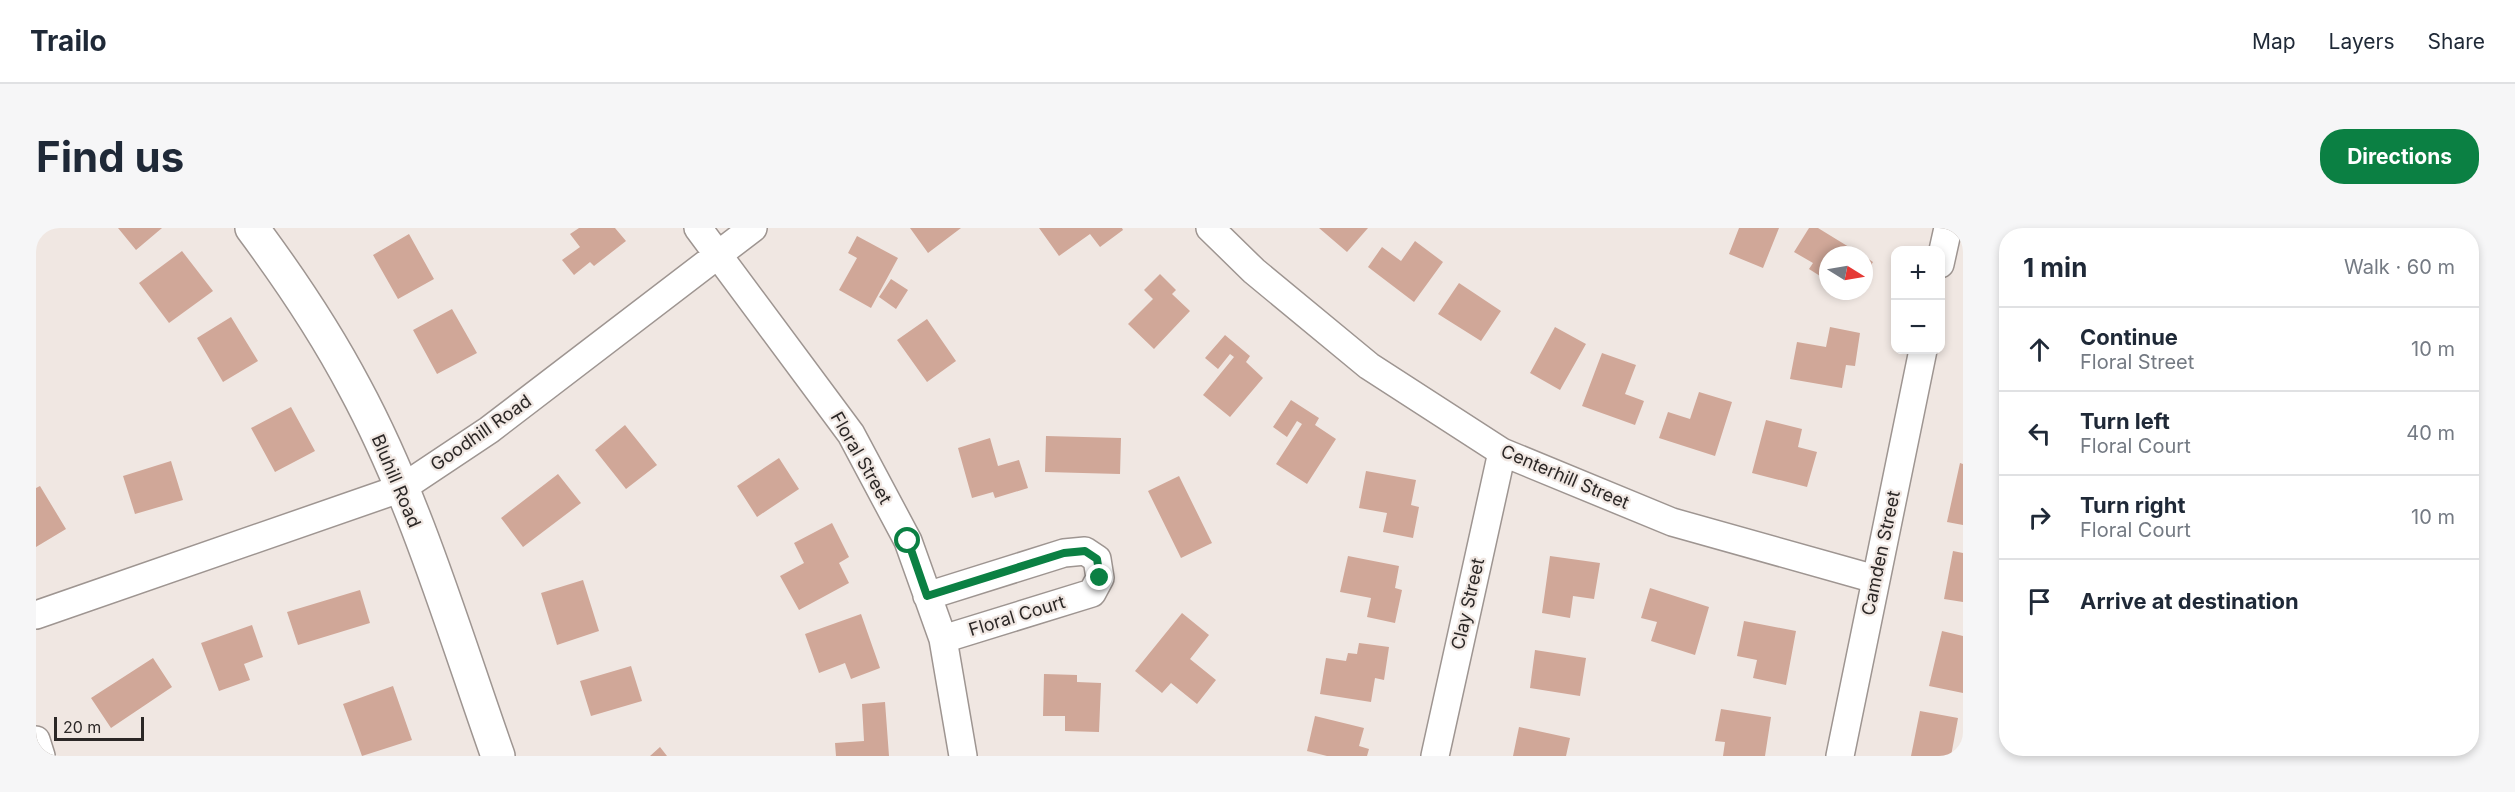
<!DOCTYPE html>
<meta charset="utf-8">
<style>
:root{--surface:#fff;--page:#f6f6f7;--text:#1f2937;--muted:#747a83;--line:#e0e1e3;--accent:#0b8043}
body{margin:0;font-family:Inter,sans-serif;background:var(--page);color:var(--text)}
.controls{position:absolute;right:18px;top:18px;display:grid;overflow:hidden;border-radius:12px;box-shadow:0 3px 9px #0003}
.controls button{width:54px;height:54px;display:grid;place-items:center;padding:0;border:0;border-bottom:2px solid var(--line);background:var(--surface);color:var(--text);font:30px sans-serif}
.compass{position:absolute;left:1783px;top:18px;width:54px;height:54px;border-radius:50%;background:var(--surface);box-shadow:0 3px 9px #0003;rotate:101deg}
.scale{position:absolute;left:18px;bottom:15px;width:90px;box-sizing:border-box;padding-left:6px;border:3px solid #2b2726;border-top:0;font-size:16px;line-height:21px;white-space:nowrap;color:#2b2726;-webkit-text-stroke:4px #f0e7e2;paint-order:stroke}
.stop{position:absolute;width:18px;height:18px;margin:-14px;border:4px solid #0b8043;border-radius:50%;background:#fff}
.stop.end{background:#0b8043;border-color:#fff;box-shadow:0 2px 6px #0008}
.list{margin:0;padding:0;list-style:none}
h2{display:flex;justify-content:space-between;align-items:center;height:78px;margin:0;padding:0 24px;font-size:26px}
h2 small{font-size:20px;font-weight:400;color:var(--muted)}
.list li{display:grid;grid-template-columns:39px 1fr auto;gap:18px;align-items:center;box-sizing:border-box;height:84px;padding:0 24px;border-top:2px solid var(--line)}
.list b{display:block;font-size:22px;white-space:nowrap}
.list p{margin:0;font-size:20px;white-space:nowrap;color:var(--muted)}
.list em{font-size:20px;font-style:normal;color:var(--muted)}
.icon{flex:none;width:33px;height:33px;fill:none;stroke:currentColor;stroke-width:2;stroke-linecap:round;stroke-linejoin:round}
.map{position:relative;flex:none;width:1927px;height:528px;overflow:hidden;border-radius:24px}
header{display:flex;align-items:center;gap:36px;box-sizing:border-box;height:84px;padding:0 30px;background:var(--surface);border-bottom:2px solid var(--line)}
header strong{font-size:28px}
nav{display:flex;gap:33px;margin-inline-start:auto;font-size:21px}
.intro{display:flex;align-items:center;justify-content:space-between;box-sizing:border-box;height:144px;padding:0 36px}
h1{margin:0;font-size:42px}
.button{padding:15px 27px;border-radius:24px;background:var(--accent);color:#fff;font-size:21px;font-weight:700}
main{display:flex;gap:36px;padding:0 36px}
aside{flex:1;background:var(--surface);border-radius:24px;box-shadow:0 3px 9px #0003}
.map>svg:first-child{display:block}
.building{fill:#d0a798}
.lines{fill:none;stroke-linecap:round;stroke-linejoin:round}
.street-casing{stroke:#9e9591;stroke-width:30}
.secondary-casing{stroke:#9e9591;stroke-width:36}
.street{stroke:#fff;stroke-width:27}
.secondary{stroke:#fff;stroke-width:33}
.route{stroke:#0b8043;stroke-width:8}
.labels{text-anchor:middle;stroke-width:4.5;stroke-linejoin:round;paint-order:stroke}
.street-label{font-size:18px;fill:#2b2726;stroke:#f0e7e2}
</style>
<header>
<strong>Trailo</strong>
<nav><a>Map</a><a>Layers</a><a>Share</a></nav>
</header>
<div class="intro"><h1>Find us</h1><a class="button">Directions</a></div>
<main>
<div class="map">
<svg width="1927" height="528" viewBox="0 0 1927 528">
<rect width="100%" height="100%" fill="#f0e7e2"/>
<!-- building -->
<path class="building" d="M82,0h44l-26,22z
M543,0h36l11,13 -32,25 -4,-4 -16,13 -12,-15 18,-13 -10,-13z
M874,0h51l-33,25z
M1003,0h83l1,2 -23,17 -10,-13 -31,22z
M1283,0h49l-21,24z
M1703,0h40l-16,40 -34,-14z
M1773,0h9l44,27h-34v26l-19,-12 4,-6 -19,-11z
M373,6l25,45 -36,20 -25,-44z
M821,8l41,22 -27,50 -32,-18 18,-32 -9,-5z
M1379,13l28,21 -29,40 -46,-35 14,-20 19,14z
M146,23l31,40 -44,32 -30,-40z
M1828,28l9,6 -9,15z
M1124,46l16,16 -4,4 18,17 -36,38 -26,-25 25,-25 -9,-9z
M855,51l17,11 -12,19 -17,-12z
M1423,55l42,28 -20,30 -43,-27z
M416,81l25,44 -40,21 -24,-44z
M195,89l27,44 -35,21 -26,-44z
M891,91l29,42 -29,21 -30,-42z
M1519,99l31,17 -26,46 -30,-17z
M1794,99l30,6 -5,33 -9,-1 -4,23 -52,-9 7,-37 29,5z
M1189,107l25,21 -4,6 17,16 -33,39 -27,-22 31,-38 -4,-3 -12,15 -13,-11z
M1566,125l34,12 -11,29 19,7 -9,24 -53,-19z
M1663,164l33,10 -17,54 -56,-18 9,-26 22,7z
M1255,172l28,18 -4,7 21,14 -29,45 -31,-20 26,-40 -5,-3 -10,16 -14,-10z
M255,179l24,44 -40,21 -24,-44z
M1730,192l36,9 -4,18 19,5 -10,35 -55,-14z
M589,197l32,40 -31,24 -31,-39z
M1010,208l75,2 -1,36 -75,-2z
M954,210l8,28 21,-6 9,28 -33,10 -2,-6 -21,6 -14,-50z
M743,230l20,31 -42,28 -20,-31z
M135,233l12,39 -48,14 -12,-38z
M1924,235l3,1v61l-16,-3z
M1330,243l50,9 -5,25 8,2 -6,31 -30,-6 4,-19 -28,-5z
M522,246l23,29 -58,44 -22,-29z
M1143,248l33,67 -31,15 -33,-67z
M4,258l26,43 -30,18v-59z
M796,295l17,34 -10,6 10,20 -50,27 -19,-34 24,-13 -10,-20z
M1917,323l10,2v49l-19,-3z
M1312,328l51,10 -4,22 7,2 -7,33 -28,-6 4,-19 -31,-6z
M1514,328l50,7 -6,36 -21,-3 -3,22 -28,-5z
M547,352l16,51 -42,14 -16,-52z
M1614,360l59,19 -14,48 -44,-14 6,-19 -16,-4z
M324,362l10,33 -72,22 -11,-33z
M1146,385l27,22 -19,24 26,21 -19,24 -26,-21 -9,10 -27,-22z
M825,386l19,54 -29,11 -6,-16 -26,10 -14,-39z
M1708,393l52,10 -10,54 -33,-7 4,-18 -20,-4z
M216,397l11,32 -19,7 6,16 -31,11 -18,-48z
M1906,403l21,5v57l-34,-7z
M1323,415l30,4 -5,33 -9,-2 -4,24 -51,-8 6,-36 20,3 2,-8 9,1z
M1499,422l51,8 -6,38 -50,-8z
M117,430l19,29 -61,41 -20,-30z
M595,438l11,35 -51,15 -11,-35z
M1008,446l33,1v7l24,1 -2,49 -34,-1v-15h-22z
M357,458l19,54 -50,16 -19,-52z
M849,474l4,54h-53l-1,-13 29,-2 -2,-37z
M1685,481l50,8 -6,39h-42l2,-14 -10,-1z
M1884,483l38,7 -7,38h-40z
M1279,488l49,12 -5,18 10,3 -2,7h-40l-20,-5z
M1483,499l51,11 -4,18h-53z
M624,519l7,9h-17z"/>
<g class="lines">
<defs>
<path id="street" d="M662,0l153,206 57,107 35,98 20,117
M1174,0l44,43 115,95 133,86 170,70 203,57
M1904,36l8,-36
M891,368l137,-43 21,-2 12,8 3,19 -8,15 -149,46
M0,387l366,-127 87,-58 264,-202
M0,512l5,16
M1399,528l67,-304
M1804,528l83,-406"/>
<path id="secondary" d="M216,0c38,51 73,103 103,160 61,113 100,247 143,368"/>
</defs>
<!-- street casing -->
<use href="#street" class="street-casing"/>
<!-- secondary casing -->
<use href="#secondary" class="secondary-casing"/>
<!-- street -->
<use href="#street" class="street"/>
<!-- secondary -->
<use href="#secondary" class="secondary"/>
</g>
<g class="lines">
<!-- route -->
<path class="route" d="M872,313l19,55 137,-43 21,-2 12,8 3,19"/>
</g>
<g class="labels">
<!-- street labels -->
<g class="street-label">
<text transform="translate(445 205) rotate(-35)" y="6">Goodhill Road</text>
<text transform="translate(825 230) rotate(60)" y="6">Floral Street</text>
<text transform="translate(1529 249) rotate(23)" y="6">Centerhill Street</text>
<text transform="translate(360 253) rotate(67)" y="6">Bluhill Road</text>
<text transform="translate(1845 325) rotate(-78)" y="6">Camden Street</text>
<text transform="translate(1432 376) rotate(-77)" y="6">Clay Street</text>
<text transform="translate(981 388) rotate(-17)" y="6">Floral Court</text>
</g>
</g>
</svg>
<div class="controls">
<button>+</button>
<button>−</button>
</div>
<svg class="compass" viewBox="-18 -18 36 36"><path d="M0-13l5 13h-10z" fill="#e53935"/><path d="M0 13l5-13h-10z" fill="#747a83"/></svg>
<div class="scale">20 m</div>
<div class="stop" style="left:872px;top:313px"></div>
<div class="stop end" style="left:1064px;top:350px"></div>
</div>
<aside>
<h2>1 min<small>Walk · 60 m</small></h2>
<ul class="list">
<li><svg class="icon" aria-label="ahead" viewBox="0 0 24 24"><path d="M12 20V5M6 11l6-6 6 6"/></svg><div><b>Continue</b><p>Floral Street</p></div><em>10 m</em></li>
<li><svg class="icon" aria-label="left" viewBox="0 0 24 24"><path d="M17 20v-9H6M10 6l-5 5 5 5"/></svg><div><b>Turn left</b><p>Floral Court</p></div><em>40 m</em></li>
<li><svg class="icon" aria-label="right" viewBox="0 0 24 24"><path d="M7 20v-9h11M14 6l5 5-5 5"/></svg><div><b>Turn right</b><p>Floral Court</p></div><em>10 m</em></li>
<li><svg class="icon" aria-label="arrive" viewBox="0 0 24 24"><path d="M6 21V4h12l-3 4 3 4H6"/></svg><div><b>Arrive at destination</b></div></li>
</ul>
</aside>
</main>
